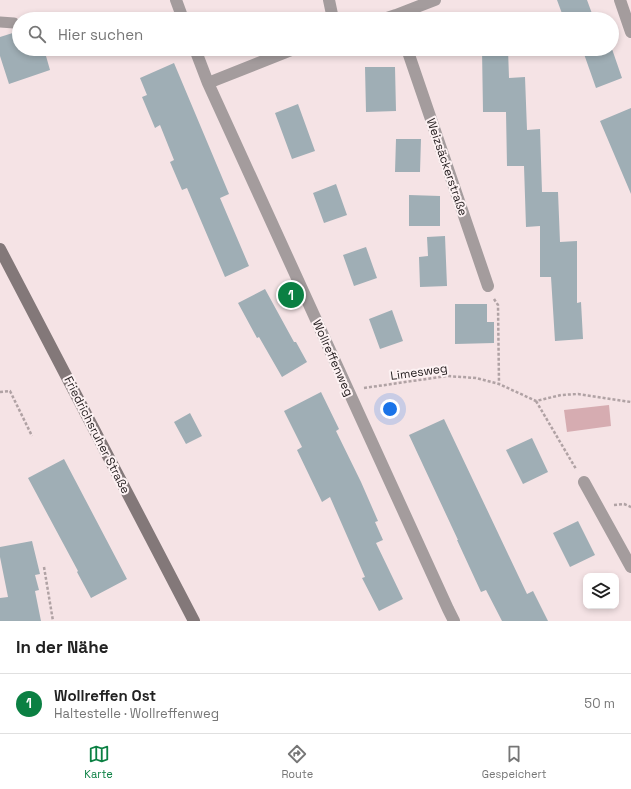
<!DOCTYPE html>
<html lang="de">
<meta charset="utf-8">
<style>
:root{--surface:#fff;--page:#f2f2f2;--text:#222;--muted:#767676;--line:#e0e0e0;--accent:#0b8043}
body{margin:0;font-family:"Space Grotesk",sans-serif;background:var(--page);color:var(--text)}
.controls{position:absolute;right:12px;bottom:12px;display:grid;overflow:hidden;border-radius:8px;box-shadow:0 2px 6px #0003}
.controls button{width:36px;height:36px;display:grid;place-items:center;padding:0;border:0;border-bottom:1px solid var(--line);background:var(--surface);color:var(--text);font:20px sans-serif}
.you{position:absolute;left:390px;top:409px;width:14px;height:14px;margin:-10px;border:3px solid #fff;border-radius:50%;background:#1a73e8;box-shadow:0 0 0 6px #1a73e833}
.badge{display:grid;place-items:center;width:26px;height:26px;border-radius:50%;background:var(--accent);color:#fff;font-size:13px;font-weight:700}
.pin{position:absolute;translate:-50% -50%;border:2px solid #fff;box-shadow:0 1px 4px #0006}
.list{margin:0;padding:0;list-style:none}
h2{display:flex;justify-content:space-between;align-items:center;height:52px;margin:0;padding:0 16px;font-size:17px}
h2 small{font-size:13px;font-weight:400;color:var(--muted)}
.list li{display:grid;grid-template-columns:26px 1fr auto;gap:12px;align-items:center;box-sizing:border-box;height:60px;padding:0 16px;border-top:1px solid var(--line)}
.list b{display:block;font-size:15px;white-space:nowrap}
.list p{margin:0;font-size:13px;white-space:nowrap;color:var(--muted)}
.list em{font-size:13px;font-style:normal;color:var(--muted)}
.icon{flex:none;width:22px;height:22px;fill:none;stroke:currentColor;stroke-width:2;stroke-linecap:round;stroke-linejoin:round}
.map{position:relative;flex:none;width:631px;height:621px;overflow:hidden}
.search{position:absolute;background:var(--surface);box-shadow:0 2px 6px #0003;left:12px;right:12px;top:12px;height:44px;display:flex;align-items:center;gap:10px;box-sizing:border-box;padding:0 14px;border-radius:22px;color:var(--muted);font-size:15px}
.sheet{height:112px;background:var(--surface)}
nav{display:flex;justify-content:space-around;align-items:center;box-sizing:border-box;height:56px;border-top:1px solid var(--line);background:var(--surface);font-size:11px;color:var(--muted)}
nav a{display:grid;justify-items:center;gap:2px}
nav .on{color:var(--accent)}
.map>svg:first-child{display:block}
.green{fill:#d6acb1}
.building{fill:#9faeb5}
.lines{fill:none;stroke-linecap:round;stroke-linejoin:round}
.path{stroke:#b0a2a4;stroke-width:2.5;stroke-dasharray:3 2;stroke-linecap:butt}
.lane{stroke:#a49c9d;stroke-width:11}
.street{stroke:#a49c9d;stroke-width:12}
.secondary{stroke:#837879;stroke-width:12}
.labels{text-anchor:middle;stroke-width:4;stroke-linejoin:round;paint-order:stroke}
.street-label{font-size:12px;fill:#211b1c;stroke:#fdf2f3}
</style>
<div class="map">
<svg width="631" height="621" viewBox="0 0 631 621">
<rect width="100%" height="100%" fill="#f5e3e5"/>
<!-- green -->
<path class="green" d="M609,405l2,21 -44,6 -3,-22z"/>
<!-- building -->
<path class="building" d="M557,0h30l7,19h-30z
M19,31v18h25l6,21 -41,14 -9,-28v-19z
M482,49h26l1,29 16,-1 2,53 13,-1 2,63h16l2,50 17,-1v62l4,-1 2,37 -28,2 -4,-64h-11v-51l-14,1 -2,-61h-17l-1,-54h-23z
M598,49h14l10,29 -26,10 -12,-34z
M174,63l55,131 -9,4 29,68 -24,11 -38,-89 -5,2 -12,-28 4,-2 -14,-35 -5,3 -13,-31 5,-2 -7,-17z
M365,67h30l1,44 -30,1z
M298,104l17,47 -23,8 -17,-46z
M631,108v86l-31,-73z
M396,139h25l-1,33h-25z
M336,184l11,31 -23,8 -11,-30z
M409,195l31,1v30h-31z
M445,236l2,50 -27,1 -1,-30 9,-1 -1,-19z
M366,247l11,31 -23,8 -11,-31z
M265,289l29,53h2l11,20 -25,15 -23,-40 -2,1 -19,-35z
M455,304h32v18h7v21l-39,1z
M392,310l11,31 -23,8 -11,-30z
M321,392l18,37 -3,2 25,51 17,39 -3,1 8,18 -7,3 27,56 -24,12 -17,-33 3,-1 -35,-80 -8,5 -25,-52 5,-3 -18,-36z
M190,413l12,23 -16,8 -12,-22z
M444,419l83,175 6,-3 15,30h-46l-16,-31 -5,2 -24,-52h1l-49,-105z
M532,438l16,34 -25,12 -17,-34z
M64,459l63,120 -36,19 -14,-26 1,-1 -50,-93z
M578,521l17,34 -25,12 -17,-34z
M32,541l8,33 -5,1 4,15 -4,1 6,30h-41v-23l8,-1 -8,-40v-10z"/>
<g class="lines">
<!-- path -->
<path class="path" d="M494,299l4,6 1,79
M364,388l83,-12 29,2 23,6 37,17 25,-6 17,-1 53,8
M0,392l10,-1 22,45
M536,401l40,68
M614,505l10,-1 7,3
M44,567l9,54"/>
<!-- lane -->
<path class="lane" d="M0,22l14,1"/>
<!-- street -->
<path class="street" d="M176,0l7,19
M329,0l4,19
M620,0l11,32
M384,19l12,-4 39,-15
M195,49l13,34 240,526 6,12
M407,49l81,237
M208,83l86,-34
M584,482l47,85"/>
<!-- secondary -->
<path class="secondary" d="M0,249l194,372"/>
</g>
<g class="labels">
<!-- street labels -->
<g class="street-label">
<text transform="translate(447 167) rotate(71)" y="4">Weizsäckerstraße</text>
<text transform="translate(333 358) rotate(66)" y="4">Wollreffenweg</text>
<text transform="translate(419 372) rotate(-8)" y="4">Limesweg</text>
<text transform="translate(97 435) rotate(63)" y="4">Friedrichsruher Straße</text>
</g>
</g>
</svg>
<div class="controls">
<button><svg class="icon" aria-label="layers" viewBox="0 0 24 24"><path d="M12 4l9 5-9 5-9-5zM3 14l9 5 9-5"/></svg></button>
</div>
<div class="you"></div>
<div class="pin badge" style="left:291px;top:295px">1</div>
<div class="search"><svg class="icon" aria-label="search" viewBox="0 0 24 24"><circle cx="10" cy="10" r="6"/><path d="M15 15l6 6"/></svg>Hier suchen</div>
</div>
<section class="sheet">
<h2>In der Nähe<small></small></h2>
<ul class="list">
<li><span class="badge">1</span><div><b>Wollreffen Ost</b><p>Haltestelle · Wollreffenweg</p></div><em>50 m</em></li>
</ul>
</section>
<nav>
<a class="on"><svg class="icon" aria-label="map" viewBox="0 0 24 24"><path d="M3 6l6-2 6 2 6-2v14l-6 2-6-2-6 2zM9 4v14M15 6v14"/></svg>Karte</a>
<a><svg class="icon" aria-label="directions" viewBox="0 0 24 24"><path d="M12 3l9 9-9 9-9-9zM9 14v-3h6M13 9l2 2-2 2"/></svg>Route</a>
<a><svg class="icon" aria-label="saved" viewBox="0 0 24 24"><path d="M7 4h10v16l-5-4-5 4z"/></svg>Gespeichert</a>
</nav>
